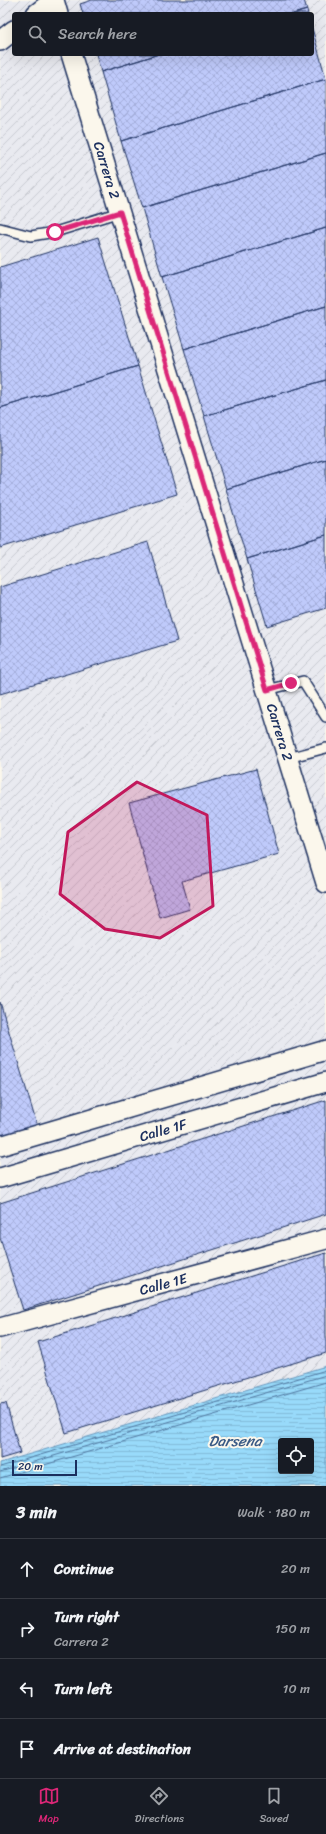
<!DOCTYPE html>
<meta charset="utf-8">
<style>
:root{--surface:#171b24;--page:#242831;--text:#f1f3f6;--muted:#9ea1a6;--line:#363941;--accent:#db2777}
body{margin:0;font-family:Sriracha,sans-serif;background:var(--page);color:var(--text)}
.controls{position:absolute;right:12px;bottom:12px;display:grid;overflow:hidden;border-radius:4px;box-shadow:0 4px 16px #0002}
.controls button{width:36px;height:36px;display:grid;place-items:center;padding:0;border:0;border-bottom:1px solid var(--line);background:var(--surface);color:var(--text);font:20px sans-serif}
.scale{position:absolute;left:12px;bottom:10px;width:65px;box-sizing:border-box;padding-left:4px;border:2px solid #1b2f5e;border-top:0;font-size:11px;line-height:14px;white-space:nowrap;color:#1b2f5e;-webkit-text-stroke:3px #fbf7ec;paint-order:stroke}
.stop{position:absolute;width:12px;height:12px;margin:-9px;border:3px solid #db2777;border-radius:50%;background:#fff}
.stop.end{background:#db2777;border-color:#fff;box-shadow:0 1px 4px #0008}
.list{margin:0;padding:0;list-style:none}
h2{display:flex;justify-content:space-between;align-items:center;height:52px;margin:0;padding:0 16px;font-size:17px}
h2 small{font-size:13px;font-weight:400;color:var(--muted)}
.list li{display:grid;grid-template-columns:26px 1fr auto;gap:12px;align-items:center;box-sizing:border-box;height:60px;padding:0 16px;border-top:1px solid var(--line)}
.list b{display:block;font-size:15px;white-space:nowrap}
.list p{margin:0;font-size:13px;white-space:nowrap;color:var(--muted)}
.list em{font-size:13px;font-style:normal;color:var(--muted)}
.icon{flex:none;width:22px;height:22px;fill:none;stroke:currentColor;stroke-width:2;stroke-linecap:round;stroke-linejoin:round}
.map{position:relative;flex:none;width:326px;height:1486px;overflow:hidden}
.search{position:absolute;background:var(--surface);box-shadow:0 4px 16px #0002;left:12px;right:12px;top:12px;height:44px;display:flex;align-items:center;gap:10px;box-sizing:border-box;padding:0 14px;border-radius:4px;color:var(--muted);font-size:15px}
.sheet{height:292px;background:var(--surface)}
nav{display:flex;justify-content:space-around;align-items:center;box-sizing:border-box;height:56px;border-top:1px solid var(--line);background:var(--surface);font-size:11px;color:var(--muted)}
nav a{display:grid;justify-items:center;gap:2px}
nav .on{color:var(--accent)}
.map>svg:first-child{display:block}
.industrial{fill:url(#industrial-furrows);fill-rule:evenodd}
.water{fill:url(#water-rules);stroke:#6696bc;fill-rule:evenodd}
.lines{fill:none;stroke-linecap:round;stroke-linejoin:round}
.shore{stroke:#4d739c;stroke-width:1}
.building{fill:url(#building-cross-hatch);stroke:#1b2f5e}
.lane-casing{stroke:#1b2f5e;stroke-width:12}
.street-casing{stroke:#1b2f5e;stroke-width:22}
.lane{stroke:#fbf7ec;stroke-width:9}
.street{stroke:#fbf7ec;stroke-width:19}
.route{stroke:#db2777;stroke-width:5}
.marked{fill:#c2185b;fill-opacity:0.2;stroke:#c2185b;stroke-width:3;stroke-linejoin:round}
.labels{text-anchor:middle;stroke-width:4;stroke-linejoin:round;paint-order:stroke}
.street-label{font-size:14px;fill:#1b2f5e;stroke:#fbf7ec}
.water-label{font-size:15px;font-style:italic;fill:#3a5a85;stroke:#fbf7ec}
</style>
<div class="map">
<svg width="326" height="1486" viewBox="0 0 326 1486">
<defs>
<pattern id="industrial-furrows" width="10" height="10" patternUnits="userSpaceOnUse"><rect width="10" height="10" fill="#e9eaf0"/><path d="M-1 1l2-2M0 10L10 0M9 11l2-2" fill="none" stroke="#c7c9d0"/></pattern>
<pattern id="water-rules" width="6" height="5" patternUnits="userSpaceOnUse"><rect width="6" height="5" fill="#98dafa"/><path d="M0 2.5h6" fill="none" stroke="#82bbd9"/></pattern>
<pattern id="building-cross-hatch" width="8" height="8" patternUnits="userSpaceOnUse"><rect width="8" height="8" fill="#bfcafb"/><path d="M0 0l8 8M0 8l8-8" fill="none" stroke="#a4aeda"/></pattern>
</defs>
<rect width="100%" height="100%" fill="#fbf7ec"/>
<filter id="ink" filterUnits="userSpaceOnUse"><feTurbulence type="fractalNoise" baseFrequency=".025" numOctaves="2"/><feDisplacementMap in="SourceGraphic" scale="8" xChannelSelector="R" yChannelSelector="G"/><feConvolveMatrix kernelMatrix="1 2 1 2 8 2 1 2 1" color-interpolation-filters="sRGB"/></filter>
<g filter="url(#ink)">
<!-- industrial -->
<path class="industrial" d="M0,0h326v1366l-326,97zM14,14h298v40h-298z"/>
<!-- water -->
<path class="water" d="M326,1366v120h-326v-23zM281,1441h30v30h-30z"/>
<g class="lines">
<!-- shore -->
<path class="shore" d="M0,1467l326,-97
M0,1472l326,-97
M0,1478l326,-96"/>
</g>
<!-- building -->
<path class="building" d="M92,0h212l3,10 -14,4h-210l-3,-10z
M307,10l1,4h-15z
M312,28l14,51 -205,62 -20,-69 58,-18h153z
M96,54h63l-58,18z
M326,79v74l-184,55 -21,-67z
M326,153v75l-164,49 -20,-69z
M326,228v78l-142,43 -22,-72z
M98,237l40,129 -138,42v-141z
M326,306v74l-122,36 -20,-67z
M138,366l39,128 -177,54v-140z
M326,380v79l-100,30 -22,-73z
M326,459v76l-79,24 -21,-70z
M326,535v73l-59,18 -20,-67z
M148,542l29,99 -177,53v-107z
M256,769l23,85 -97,27 8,28 -30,9 -31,-115z
M0,1002l37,123 -37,11z
M326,1100v114l-303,96 -23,-72v-35z
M326,1253v100l-260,80 -28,-91z
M6,1403l14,50 -20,6v-55z"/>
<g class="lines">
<defs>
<path id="lane" d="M0,228l31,8 24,-4 65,-20
M267,690l36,-9 23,36
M288,758l38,-10"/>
<path id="street" d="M36,14l18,-14 4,14
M0,41l14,-11
M71,54l255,829
M0,1146l326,-96
M0,1178l326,-96
M0,1328l326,-89"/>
</defs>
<!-- lane casing -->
<use href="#lane" class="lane-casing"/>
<!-- street casing -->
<use href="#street" class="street-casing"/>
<!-- lane -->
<use href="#lane" class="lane"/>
<!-- street -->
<use href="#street" class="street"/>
</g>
</g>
<g class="lines" filter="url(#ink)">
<!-- route -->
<path class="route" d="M55,232l65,-20 147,478 24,-7"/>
</g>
<!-- marked area -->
<path class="marked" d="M137,782l70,33 6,91 -53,32 -55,-9 -45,-35 8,-62z"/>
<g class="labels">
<!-- street labels -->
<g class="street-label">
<text transform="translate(107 170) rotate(73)" y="5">Carrera 2</text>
<text transform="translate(280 732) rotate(73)" y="5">Carrera 2</text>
<text transform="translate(163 1130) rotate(-16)" y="5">Calle 1F</text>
<text transform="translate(163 1284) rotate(-15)" y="5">Calle 1E</text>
</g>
<!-- water labels -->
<g class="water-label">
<text x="235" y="1446">Darsena</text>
</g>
</g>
</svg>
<div class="controls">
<button><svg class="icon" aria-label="locate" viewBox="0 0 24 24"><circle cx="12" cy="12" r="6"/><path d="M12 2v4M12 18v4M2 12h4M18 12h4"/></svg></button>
</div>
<div class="scale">20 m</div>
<div class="stop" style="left:55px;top:232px"></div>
<div class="stop end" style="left:291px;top:683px"></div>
<div class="search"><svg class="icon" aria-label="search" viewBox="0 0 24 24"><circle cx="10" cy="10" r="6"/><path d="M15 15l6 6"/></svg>Search here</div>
</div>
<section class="sheet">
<h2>3 min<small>Walk · 180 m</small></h2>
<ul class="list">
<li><svg class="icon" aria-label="ahead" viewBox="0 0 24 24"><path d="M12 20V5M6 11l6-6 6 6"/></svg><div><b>Continue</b></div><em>20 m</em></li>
<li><svg class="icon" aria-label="right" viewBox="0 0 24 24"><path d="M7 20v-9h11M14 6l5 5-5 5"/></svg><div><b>Turn right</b><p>Carrera 2</p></div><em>150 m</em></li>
<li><svg class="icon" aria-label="left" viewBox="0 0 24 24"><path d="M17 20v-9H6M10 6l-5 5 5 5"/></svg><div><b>Turn left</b></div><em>10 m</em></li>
<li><svg class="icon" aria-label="arrive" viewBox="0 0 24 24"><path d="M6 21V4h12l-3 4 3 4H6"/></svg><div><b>Arrive at destination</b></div></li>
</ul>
</section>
<nav>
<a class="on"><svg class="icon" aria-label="map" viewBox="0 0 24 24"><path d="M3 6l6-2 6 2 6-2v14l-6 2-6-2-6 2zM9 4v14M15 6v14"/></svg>Map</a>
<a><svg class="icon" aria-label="directions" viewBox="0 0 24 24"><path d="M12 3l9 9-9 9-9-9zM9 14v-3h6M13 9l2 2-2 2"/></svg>Directions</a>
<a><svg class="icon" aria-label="saved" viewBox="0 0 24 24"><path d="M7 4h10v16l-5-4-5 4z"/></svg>Saved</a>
</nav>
